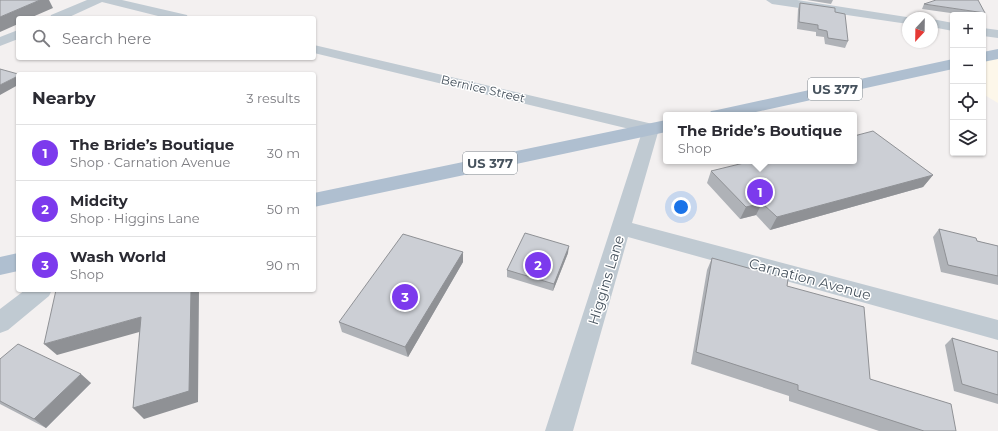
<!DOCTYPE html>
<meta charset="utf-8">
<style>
:root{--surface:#fff;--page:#f7f7f7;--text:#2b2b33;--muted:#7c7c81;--line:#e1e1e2;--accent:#7c3aed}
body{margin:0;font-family:Montserrat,sans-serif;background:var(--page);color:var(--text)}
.controls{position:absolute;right:12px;top:12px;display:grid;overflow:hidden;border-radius:4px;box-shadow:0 1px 3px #0004}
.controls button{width:36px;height:36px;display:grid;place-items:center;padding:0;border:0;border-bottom:1px solid var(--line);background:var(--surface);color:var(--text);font:20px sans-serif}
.compass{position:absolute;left:902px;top:12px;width:36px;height:36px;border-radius:50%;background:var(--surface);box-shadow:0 1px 3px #0004;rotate:202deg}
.you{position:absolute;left:681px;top:207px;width:14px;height:14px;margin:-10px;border:3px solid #fff;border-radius:50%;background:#1a73e8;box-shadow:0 0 0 6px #1a73e833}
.badge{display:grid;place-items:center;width:26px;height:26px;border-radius:50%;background:var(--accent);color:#fff;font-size:13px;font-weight:700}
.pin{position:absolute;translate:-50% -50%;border:2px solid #fff;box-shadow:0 1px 4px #0006}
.popup{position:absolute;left:663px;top:112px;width:194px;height:52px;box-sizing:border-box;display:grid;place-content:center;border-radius:4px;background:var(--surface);filter:drop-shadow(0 1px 3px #0005);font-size:13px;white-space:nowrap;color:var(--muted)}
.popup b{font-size:15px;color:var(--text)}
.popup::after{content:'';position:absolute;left:50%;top:100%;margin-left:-8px;border:8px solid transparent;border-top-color:var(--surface)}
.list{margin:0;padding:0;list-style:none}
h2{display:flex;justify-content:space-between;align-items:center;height:52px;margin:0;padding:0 16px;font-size:17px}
h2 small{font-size:13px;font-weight:400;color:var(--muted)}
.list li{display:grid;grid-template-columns:26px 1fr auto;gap:12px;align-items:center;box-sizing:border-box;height:56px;padding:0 16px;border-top:1px solid var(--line)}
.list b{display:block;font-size:15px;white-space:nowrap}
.list p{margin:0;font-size:13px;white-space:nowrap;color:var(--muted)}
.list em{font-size:13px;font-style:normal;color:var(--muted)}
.icon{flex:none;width:22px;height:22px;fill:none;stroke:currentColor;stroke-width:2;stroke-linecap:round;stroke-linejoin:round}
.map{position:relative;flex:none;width:998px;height:431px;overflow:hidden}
.search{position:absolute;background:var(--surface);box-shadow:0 1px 3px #0004;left:16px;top:16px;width:300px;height:44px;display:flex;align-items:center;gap:10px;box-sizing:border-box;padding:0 14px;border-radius:4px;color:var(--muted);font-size:15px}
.panel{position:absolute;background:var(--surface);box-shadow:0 1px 3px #0004;left:16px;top:72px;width:300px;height:220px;border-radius:4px}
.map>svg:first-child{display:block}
.commercial{fill:#fdf7ea}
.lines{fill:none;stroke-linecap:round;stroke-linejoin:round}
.street{fill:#c0cad2;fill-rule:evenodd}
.primary{fill:#afbfd0;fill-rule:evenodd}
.wall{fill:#afb2b7}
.shaded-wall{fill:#8f9195}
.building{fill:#cccfd5;stroke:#8f9195}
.labels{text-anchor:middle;stroke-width:3;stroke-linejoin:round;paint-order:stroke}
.far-street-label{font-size:12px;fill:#47535e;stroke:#fff}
.shield{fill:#fff;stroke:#7e878e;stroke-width:1}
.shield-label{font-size:13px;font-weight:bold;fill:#47535e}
.street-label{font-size:14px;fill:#47535e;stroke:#fff}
</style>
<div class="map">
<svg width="998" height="431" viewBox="0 0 998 431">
<rect width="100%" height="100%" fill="#f3f0f0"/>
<!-- commercial -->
<path class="commercial" d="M998,54v49l-15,-9v-37z"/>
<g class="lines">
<!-- street -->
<path class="street" d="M87,0h35l65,15 1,3h-22l-64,-16 -35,16h-17l1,-3z
M766,0h31l116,18h-5v6l-136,-20z
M932,19l21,4v8l-21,-4z
M983,28l15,2v8l-15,-2z
M18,30v9l-18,7v-9z
M314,45l343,80 2,4 -27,94 366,97v20l-370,-103 -55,194h-28l97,-299 -328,-79z
M25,290h27l-3,6 -41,34 -8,3v-24z"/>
<!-- primary -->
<path class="primary" d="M998,49v10l-15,3v-10z
M953,59v10l-211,46h-34l3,-4 6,-1z
M666,120v12l-352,75v-14z
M18,253v18l-18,4v-18z"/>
</g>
<!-- wall -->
<path class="wall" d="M807,0h26l-2,4z
M800,3l35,9 13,29 -3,7 -20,-4 -1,-7 -8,-1v-4l-19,-3 1,-20z
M924,4l61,9 -2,3v-1h-18l-43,-6z
M711,171l222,4 -10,12 -153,43 -14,-15 -16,4 -33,-36z
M939,229l38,12 21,5v39l-57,-13 -8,-35z
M463,252v10l-55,95 -66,-25 -3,-10z
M568,253l-15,38 -46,-14v-7z
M712,258l75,28 83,93 86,52h-77l-90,-30v-5l-98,-32 16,-94z
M952,338l46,14v52l-44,-13 -9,-46z
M0,359l91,24 -45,45 -46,-24z"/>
<!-- shaded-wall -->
<path class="shaded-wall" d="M40,0h9l4,8 -23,10h-12v6l-18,8v-15z
M18,76v9l-18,10v-10z
M933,175l-10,12 -153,43 7,-13z
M762,203l-6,12 -16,4 6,-12z
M569,246l-1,7 -15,38 1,-7z
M463,252v10l-55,95 -3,-10z
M191,290h8l-1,112 -54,17 -11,-11z
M141,317l9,12 -93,26 -13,-11z
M81,374l10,9 -45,45 -12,-9z"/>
<!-- building -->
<path class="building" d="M0,0h40l-40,17z
M936,0h42l7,13 -61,-9z
M800,3l35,5v4l10,2 3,27 -20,-3 -1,-7 -9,-2v-4l-19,-3z
M0,69l18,5v2l-18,9z
M873,131l60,44 -156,42 -15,-14 -16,4 -35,-36 41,-10h102v-25z
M939,229l37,9 1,3 21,5v30l-50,-11z
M525,233l44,13 -15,38 -47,-14z
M403,234l60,18 -58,95 -66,-25z
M712,258l76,21 -1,7 77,21 6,72 81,25 5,27h-32l-126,-41v-5l-102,-33z
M56,290h135l-2,101 -56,17 8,-91 -97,27z
M952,338l46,14v43l-36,-11z
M18,344l63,30 -47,45 -34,-18v-42z"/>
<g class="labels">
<!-- far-street labels -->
<g class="far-street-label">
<text transform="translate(483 89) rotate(13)" y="4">Bernice Street</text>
</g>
<!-- shield labels -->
<g class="shield">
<rect x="808" y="78" width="54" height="22" rx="3"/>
<rect x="463" y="152" width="54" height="22" rx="3"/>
</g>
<g class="shield-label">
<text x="835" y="94">US 377</text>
<text x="490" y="168">US 377</text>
</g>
<!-- street labels -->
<g class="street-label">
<text transform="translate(810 279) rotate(15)" y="5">Carnation Avenue</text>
<text transform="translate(606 280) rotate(-73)" y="5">Higgins Lane</text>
</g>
</g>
</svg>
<div class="controls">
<button>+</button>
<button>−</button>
<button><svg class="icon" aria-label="locate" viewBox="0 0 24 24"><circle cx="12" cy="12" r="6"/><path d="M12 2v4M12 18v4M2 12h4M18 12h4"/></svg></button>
<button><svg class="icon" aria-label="layers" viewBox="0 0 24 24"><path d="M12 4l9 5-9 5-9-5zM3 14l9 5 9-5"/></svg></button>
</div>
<svg class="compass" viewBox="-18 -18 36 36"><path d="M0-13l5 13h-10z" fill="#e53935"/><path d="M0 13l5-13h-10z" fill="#7c7c81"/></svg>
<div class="you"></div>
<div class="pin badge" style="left:760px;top:192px">1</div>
<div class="popup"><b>The Bride’s Boutique</b>Shop</div>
<div class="pin badge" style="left:538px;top:265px">2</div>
<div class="pin badge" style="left:405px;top:297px">3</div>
<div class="search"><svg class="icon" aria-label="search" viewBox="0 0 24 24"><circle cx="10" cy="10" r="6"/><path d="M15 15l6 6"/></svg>Search here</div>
<section class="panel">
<h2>Nearby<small>3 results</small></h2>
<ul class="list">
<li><span class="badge">1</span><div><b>The Bride’s Boutique</b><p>Shop · Carnation Avenue</p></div><em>30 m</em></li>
<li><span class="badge">2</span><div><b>Midcity</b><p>Shop · Higgins Lane</p></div><em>50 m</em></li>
<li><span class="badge">3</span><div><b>Wash World</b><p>Shop</p></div><em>90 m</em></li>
</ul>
</section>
</div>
